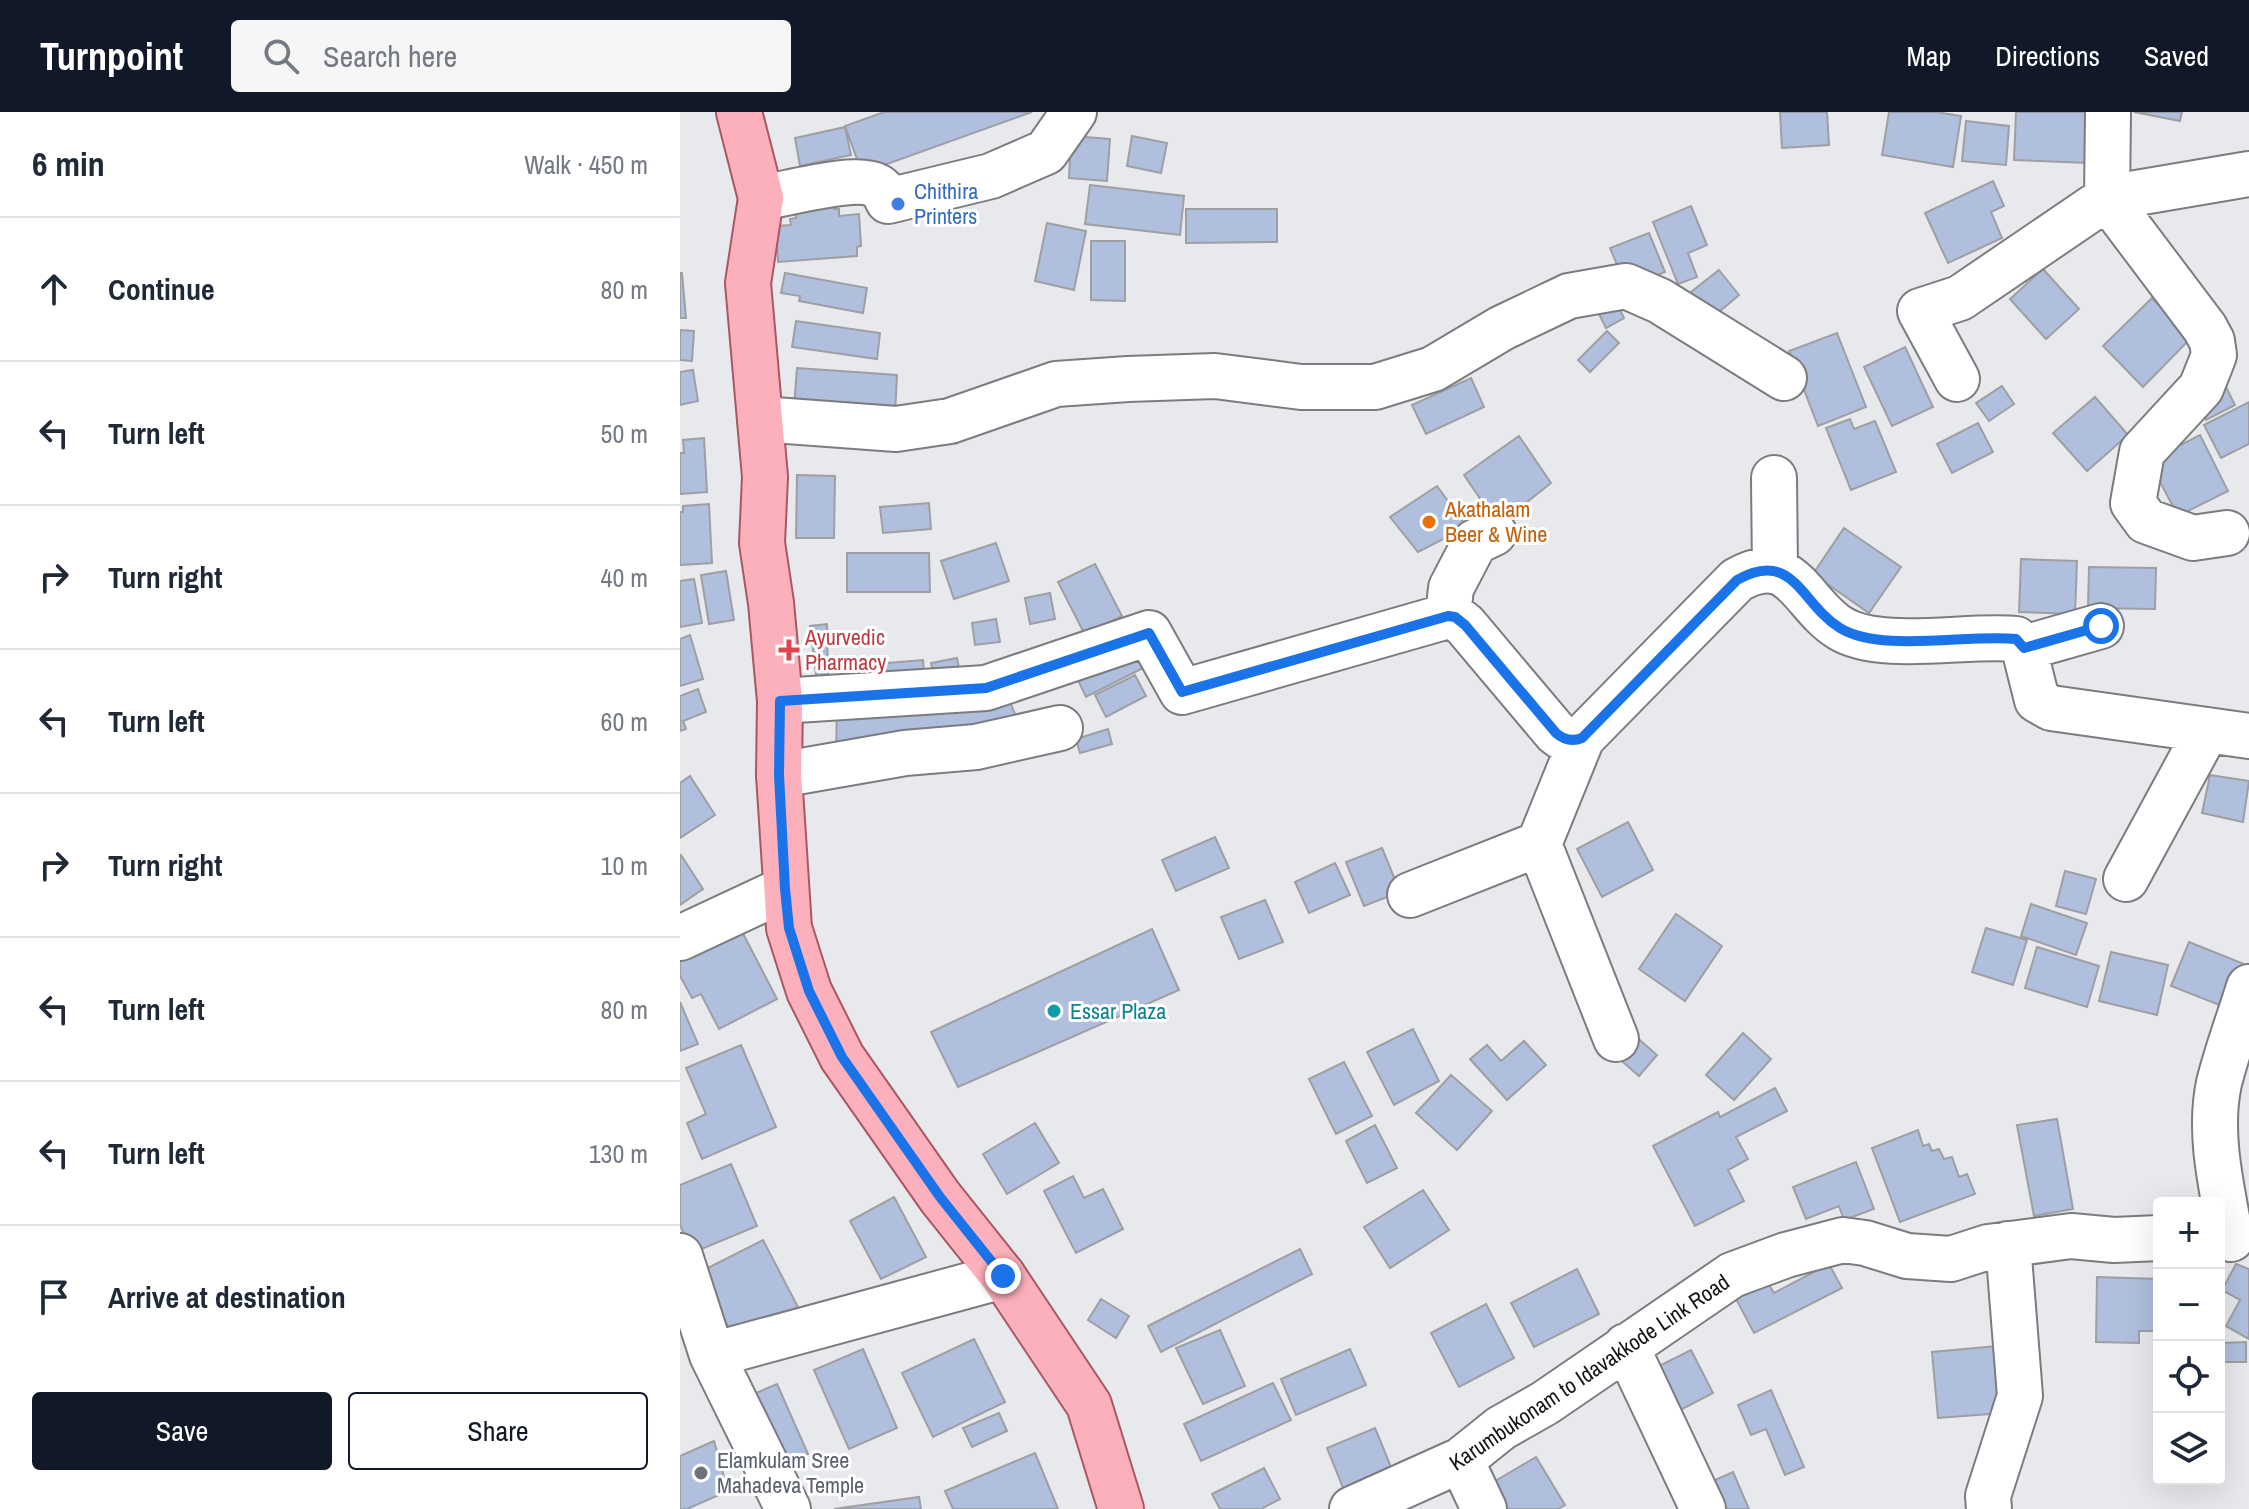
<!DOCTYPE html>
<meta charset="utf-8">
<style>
:root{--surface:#fff;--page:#f6f6f7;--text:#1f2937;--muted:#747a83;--line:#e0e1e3;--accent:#111827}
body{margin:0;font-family:"Archivo Narrow",sans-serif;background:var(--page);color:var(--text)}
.controls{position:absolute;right:24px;bottom:24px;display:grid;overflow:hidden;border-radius:8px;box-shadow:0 8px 32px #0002}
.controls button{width:72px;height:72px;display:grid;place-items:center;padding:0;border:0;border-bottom:2px solid var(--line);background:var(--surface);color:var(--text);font:40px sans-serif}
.stop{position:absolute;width:24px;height:24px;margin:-18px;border:6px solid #1a73e8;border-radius:50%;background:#fff}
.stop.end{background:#1a73e8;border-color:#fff;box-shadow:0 2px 8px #0008}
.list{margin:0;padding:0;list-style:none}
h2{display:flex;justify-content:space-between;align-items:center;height:104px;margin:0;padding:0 32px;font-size:34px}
h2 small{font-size:26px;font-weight:400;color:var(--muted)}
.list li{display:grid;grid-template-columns:52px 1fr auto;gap:24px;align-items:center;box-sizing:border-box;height:144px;padding:0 32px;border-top:2px solid var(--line)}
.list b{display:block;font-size:30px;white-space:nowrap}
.list em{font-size:26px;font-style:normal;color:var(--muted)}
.actions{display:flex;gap:16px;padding:24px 32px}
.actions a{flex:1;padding:18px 0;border:2px solid var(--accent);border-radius:8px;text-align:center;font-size:28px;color:var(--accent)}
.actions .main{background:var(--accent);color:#fff}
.icon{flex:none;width:44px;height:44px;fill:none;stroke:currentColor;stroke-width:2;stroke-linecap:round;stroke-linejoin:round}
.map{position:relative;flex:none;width:1569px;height:1397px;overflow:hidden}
header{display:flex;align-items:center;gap:48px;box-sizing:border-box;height:112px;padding:0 40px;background:var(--accent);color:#fff}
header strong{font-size:38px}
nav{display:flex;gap:44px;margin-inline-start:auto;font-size:28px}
.search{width:560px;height:72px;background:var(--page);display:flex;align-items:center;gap:20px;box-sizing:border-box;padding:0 28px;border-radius:8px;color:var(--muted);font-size:30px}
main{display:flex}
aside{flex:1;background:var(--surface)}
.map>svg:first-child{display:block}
.building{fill:#b0bfdd;stroke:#9e9fa3;stroke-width:2}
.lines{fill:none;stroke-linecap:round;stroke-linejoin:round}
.minor-casing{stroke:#7b7c7f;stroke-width:48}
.major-casing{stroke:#aa5764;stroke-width:48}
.minor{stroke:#fff;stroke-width:44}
.major{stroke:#fcb0bb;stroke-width:44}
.route{stroke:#1a73e8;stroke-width:10}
.shop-dot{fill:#3f7fe0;stroke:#fff;stroke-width:3}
.food-dot{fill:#e8710a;stroke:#fff;stroke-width:3}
.health-dot{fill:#e0444e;stroke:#fff;stroke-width:3}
.culture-dot{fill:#0f9aa8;stroke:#fff;stroke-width:3}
.worship-dot{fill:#6b7280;stroke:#fff;stroke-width:3}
.labels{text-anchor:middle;stroke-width:6;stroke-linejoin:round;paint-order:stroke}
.shop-label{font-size:22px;fill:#366cbe;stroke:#fff;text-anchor:start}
.food-label{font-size:22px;fill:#c56008;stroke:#fff;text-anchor:start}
.health-label{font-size:22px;fill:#be3a42;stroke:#fff;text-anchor:start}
.culture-label{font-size:22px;fill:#0d838f;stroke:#fff;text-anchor:start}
.street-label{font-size:22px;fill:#151516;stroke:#fff}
.worship-label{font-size:22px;fill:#5b616d;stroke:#fff;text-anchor:start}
</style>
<header>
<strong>Turnpoint</strong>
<div class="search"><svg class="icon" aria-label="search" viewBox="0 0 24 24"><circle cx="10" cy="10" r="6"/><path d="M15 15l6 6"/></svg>Search here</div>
<nav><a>Map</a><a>Directions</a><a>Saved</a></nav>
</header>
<main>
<aside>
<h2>6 min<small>Walk · 450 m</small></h2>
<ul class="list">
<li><svg class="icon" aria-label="ahead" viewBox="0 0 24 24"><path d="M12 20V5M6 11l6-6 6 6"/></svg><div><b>Continue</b></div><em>80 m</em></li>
<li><svg class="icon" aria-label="left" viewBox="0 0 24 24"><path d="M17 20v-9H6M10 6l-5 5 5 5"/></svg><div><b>Turn left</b></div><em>50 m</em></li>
<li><svg class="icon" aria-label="right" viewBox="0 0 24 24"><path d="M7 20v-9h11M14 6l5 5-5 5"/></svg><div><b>Turn right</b></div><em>40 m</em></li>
<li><svg class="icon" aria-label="left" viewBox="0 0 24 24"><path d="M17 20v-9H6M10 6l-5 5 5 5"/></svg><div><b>Turn left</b></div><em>60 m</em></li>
<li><svg class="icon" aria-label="right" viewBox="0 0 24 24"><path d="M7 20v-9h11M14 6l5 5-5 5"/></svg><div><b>Turn right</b></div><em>10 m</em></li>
<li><svg class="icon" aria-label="left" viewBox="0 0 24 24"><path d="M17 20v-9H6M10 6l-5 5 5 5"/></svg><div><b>Turn left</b></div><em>80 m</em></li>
<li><svg class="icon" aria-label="left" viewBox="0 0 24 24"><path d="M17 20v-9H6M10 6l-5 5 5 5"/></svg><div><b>Turn left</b></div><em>130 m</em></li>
<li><svg class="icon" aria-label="arrive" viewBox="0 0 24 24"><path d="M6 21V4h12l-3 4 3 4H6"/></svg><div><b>Arrive at destination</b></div></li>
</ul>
<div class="actions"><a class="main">Save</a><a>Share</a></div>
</aside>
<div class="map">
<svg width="1569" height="1397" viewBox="0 0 1569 1397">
<rect width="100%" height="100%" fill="#e7e9ec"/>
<!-- building -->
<path class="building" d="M204,0h148l-170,61 -17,-47z
M1100,0h47l2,33 -47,3z
M1209,0h47l25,4 -8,51 -71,-12z
M1336,0h75l-2,51 -75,-3z
M1454,0h48l-2,9z
M1286,9l43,5 -3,39 -44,-4z
M165,15l6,28 -51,11 -5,-28z
M391,24l39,3 -3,42 -38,-3z
M452,24l35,7 -6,30 -34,-7z
M1313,69l11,25 -13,6 11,26 -54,25 -23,-50z
M410,73l94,11 -4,39 -95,-11z
M153,88l1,9h5v7l20,-2 2,32 -4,1v9l-79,6 -2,-36 15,-1 -1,-6 6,-1 -1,-15z
M1011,94l16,39 -19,8 9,24 -19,7 -25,-62z
M506,97h91v33l-91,1z
M367,111l39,8 -12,59 -39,-9z
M969,121l16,39 -20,8 -21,1 -14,-33z
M411,129h34v60l-34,-1z
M1363,157l36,40 -33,30 -36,-40z
M1039,158l20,25 -32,27 -21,-26z
M0,161h2l4,45h-6z
M105,161l82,15 -4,25 -64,-12 1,-5 -19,-3z
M934,185l10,21 -18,10 -11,-22z
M1472,186l39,40 -48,49 -40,-41z
M116,209l84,12 -3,26 -85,-12z
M0,218l14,1 -2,30 -12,-1z
M927,219l12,12 -29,29 -12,-12z
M1157,221l29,74 -48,19 -29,-75z
M1225,235l28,60 -41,19 -28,-59z
M117,256l100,7 -2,39 -101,-8z
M13,258l5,31 -18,4v-33z
M791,266l13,29 -58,27 -14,-29z
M1545,273l10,20 -29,15 -9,-20z
M1322,274l12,18 -25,17 -13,-18z
M1415,285l33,38 -41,36 -34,-38z
M1569,290v42l-28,14 -17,-33z
M1170,307l4,10 21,-8 21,51 -45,18 -25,-62z
M1298,311l15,29 -41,21 -15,-29z
M1520,323l28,56 -50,25 -29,-55z
M839,324l32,47 -53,42 -34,-50z
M24,326l3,54 -27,2v-41h4l-1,-13z
M117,363l38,1 -1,62h-38z
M757,374l30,41 -49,25 -28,-35z
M249,391l2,26 -48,4 -3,-26z
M29,392l3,59 -32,2v-53h3v-6z
M1164,416l57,39 -32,46 -56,-39z
M316,431l13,38 -55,18 -13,-38z
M167,441h82l1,39h-83z
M1341,447l56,2 -2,53 -56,-2z
M415,452l27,52 -37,19 -27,-53z
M1409,455l67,1 -1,41 -67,-1z
M46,459l8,49 -25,4 -8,-49z
M14,467l8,44 -22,4v-46z
M370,481l5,26 -25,5 -5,-26z
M316,507l4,23 -25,3 -3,-22z
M147,512l1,53 -11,5 -7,-56z
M10,523l13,44 -23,7v-47z
M456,533l11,21 -61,31 -10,-21z
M277,546l5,27 -25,4 -6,-26z
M243,548l2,27 -48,4 -2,-27z
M190,550l3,22 -25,4 -3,-22z
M455,563l11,21 -40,21 -11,-22z
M18,577l8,23 -23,9 3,8 -6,2v-35z
M329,587l13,33 -186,21 1,-50z
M428,617l4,15 -32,9 -4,-14z
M1530,663l39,6 -6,41 -41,-9z
M10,664l25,39 -35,23v-55z
M948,710l25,48 -51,27 -25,-48z
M535,725l14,31 -53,23 -14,-31z
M702,736l18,44 -36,14 -18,-44z
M1,743l22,34 -23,16v-49z
M655,751l15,32 -41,18 -14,-31z
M1385,759l31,8 -10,35 -30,-8z
M585,788l18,42 -44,17 -18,-42z
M1351,792l56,19 -11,32 -55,-19z
M996,802l46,32 -37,55 -46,-32z
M58,812l39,75 -58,30 -18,-35 -9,4 -12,-22v-22z
M1306,816l41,12 -14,45 -41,-13z
M472,817l27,61 -221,97 -27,-55z
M1509,830l55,22 -17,44 -56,-22z
M1357,835l62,19 -12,41 -62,-19z
M1431,840l57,13 -11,50 -58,-14z
M0,890l18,42 -18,7z
M733,917l26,52 -45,24 -27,-53z
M1063,921l28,26 -37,41 -28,-25z
M954,923l23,20 -18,21 -23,-20z
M844,929l22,24 -39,35 -37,-41 17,-14 14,16z
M61,933l35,82 -74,32 -15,-36 19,-9 -20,-46z
M664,950l28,54 -36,18 -27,-55z
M771,963l41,36 -35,39 -41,-37z
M1095,976l12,23 -51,26 12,22 -20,11 16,31 -49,25 -42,-80 65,-34 2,5z
M1377,1007l16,90 -39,7 -17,-91z
M355,1011l24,40 -52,31 -24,-40z
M695,1013l22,43 -30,15 -21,-42z
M1238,1018l5,16 6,-2 3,7 7,-2 5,10 8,-2 7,20 8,-3 8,20 -75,28 -28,-74z
M1176,1050l18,47 -30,11 -5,-14 -33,13 -13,-32z
M51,1052l26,62 -65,27 -12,-28v-40z
M393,1064l11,22 19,-9 20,40 -47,24 -32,-62z
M743,1078l26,40 -59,38 -26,-41z
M214,1085l32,60 -45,22 -31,-58z
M83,1128l37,71 -63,33 -37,-72z
M620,1137l12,25 -151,78 -13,-26z
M1149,1152l13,24 -88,45 -18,-34 32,-16 6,10z
M1556,1152l13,5v70l-23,-13 14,-26 -18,-10z
M897,1157l22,45 -65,33 -23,-44z
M1417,1165l62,2v52h-20v12l-43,-1z
M421,1187l28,17 -13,22 -28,-18z
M806,1192l28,54 -55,29 -28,-54z
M540,1218l25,56 -42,18 -27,-56z
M294,1227l31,63 -72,35 -31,-64z
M1566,1230v20h-25v-19z
M1317,1234l6,67 -65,5 -6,-66z
M183,1237l34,79 -48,21 -35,-79z
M670,1237l16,36 -70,30 -15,-36z
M1011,1238l22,43 -48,25 -22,-44z
M593,1271l18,37 -90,41 -17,-37z
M97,1272l31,70 -28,12 -31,-70z
M1091,1278l33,77 -19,8 -19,-46 -15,6 -13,-30z
M319,1301l8,18 -35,16 -9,-19z
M695,1316l18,44 -48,21 -18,-45z
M34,1329l14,50 -41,18h-7v-53z
M355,1341l23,56h-105l-8,-18z
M856,1345l29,48 -7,4h-60l-13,-22z
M584,1356l16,31 -19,10h-41l-8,-15z
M1053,1360l16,37h-41l-9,-22z
M239,1385l2,12h-87z"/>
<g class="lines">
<defs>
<path id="minor" d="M1428,0l-1,86 142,-24
M81,86c26,-4 95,-24 116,-12 6,3 8,9 11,15l103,-25 55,-24 28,-40
M1277,267l-37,-68 40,-13 147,-100 98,130 7,13 2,14 -5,13 -8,20 -59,64 -9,51 13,18 47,17 34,-5
M80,307l136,10 54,-8 106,-37 72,-5 87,-3 86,11h74l58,-18 69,-41 67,-32 57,-10 34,15 124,77
M1094,366l1,93
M768,504l3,-28 24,-46 19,-9
M1344,536l77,-22
M100,589l206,-13 163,-55 33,59 266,-76 7,1 10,8 91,108c8,7 16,9 26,5l155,-158c56,-32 64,24 103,48 40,25 128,6 176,11l8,9 13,52 14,8 198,28
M99,663l126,-22 71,-6 84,-19
M859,732l77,195
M1446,767l81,-149
M730,783l129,-51 43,-106
M0,826l105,-49
M1551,1127c-9,-50 -23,-105 -12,-156 8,-32 20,-64 30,-96
M0,1144l32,99
M946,1234l77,163
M781,1348l23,49
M108,1397l-76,-154 291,-79
M672,1397l109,-49 40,-32 44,-25 187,-128 54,-20 57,-15 22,3 42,13 44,3 37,-12 83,-11 43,4 45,-2
M1309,1397l-1,-13 32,-100 -12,-152"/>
<path id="major" d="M59,0l22,86 -13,85 17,194 -3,66 9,60 9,98 -1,74 10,153 20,63 33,66 98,140 63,79 86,129 32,104"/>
</defs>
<!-- minor casing -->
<use href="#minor" class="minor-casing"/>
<!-- major casing -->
<use href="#major" class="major-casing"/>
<!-- minor -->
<use href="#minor" class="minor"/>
<!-- major -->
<use href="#major" class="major"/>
</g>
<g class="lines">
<!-- route -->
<path class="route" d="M323,1164l-63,-79 -98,-140 -33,-66 -20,-63 -4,-39 -6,-114 1,-74 206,-13 163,-55 33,59 266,-76 7,1 10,8 91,108c8,7 16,9 26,5l155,-158c56,-32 64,24 103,48 40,25 128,6 176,11l8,9 77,-22"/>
</g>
<!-- markers -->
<circle class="shop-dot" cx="218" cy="92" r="8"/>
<circle class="food-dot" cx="749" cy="410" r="8"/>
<path class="health-dot" d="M105 526h8v8h8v8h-8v8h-8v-8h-8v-8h8z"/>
<circle class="culture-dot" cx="374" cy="899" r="8"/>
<circle class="worship-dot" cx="21" cy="1361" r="8"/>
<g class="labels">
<!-- shop labels -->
<g class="shop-label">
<text x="234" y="87">Chithira<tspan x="234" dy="25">Printers</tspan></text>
</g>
<!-- food labels -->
<g class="food-label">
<text x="765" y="405">Akathalam<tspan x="765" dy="25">Beer &amp; Wine</tspan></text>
</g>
<!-- health labels -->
<g class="health-label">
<text x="125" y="533">Ayurvedic<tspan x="125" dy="25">Pharmacy</tspan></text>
</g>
<!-- culture labels -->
<g class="culture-label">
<text x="390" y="907">Essar Plaza</text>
</g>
<!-- street labels -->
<g class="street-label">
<text transform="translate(909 1260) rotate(-34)" y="8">Karumbukonam to Idavakkode Link Road</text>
</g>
<!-- worship labels -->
<g class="worship-label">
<text x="37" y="1356">Elamkulam Sree<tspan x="37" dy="25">Mahadeva Temple</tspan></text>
</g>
</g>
</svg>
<div class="controls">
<button>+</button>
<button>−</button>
<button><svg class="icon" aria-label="locate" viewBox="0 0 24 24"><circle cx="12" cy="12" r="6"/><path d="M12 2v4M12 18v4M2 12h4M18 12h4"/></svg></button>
<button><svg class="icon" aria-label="layers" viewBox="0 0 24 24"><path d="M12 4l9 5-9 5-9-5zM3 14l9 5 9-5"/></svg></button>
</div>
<div class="stop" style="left:1421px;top:514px"></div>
<div class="stop end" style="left:323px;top:1164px"></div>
</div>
</main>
